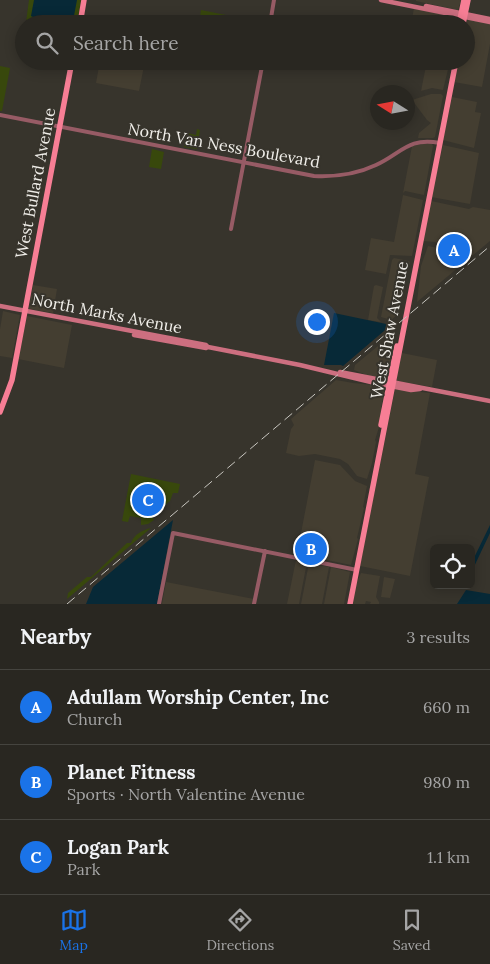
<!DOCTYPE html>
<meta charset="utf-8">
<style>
:root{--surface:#292721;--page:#312f2a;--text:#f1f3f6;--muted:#a5a5a5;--line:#45443f;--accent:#1a73e8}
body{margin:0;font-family:Lora,serif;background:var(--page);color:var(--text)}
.controls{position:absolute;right:15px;bottom:15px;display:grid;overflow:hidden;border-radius:8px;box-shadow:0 2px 12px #0003}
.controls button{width:45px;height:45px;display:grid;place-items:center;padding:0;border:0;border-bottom:1px solid var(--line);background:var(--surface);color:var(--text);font:25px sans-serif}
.compass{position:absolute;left:370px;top:85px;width:45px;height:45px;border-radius:50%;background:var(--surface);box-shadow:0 2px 12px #0003;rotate:281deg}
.you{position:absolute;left:316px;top:321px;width:18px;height:18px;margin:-12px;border:4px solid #fff;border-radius:50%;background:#1a73e8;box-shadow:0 0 0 8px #1a73e833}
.badge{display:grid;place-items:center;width:32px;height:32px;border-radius:50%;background:var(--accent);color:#fff;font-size:16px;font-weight:700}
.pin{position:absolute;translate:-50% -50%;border:2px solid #fff;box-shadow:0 1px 5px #0006}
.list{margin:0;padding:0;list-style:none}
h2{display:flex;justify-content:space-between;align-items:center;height:65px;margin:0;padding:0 20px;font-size:21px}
h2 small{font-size:16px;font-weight:400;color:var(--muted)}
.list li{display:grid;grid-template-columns:32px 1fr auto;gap:15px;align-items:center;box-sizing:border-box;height:75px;padding:0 20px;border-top:1px solid var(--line)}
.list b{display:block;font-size:19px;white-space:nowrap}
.list p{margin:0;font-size:16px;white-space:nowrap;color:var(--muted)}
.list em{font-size:16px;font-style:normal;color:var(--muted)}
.icon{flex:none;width:28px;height:28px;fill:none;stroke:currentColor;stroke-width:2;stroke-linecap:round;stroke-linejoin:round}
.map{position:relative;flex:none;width:490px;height:604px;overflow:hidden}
.search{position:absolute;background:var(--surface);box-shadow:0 2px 12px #0003;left:15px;right:15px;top:15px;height:55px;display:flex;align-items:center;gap:12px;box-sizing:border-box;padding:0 18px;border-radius:28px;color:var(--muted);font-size:19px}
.sheet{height:290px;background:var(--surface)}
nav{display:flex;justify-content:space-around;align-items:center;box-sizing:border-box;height:70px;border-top:1px solid var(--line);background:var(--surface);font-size:14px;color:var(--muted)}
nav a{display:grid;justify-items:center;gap:2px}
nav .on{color:var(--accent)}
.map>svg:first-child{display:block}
.built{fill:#443e31}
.green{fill:#38480c}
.water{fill:#072937}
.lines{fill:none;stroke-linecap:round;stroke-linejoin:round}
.tertiary{stroke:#975b65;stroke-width:4}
.secondary{stroke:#cd6f80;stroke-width:4.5}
.primary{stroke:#f77e95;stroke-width:5.5}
.rail{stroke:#c8c6c0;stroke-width:1;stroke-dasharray:10 5;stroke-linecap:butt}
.labels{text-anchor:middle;stroke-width:4;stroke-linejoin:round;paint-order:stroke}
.street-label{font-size:16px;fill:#f0eee9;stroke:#37342c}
</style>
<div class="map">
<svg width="490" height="604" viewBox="0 0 490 604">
<rect width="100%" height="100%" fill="#37342c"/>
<!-- built -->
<path class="built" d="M416,0h45l-3,10 -42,-9z
M414,8l35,8 -1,8h-37z
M468,19l22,4v21l-8,43 -28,-5 4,-21h8v-37z
M100,61h45l-6,30 -43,-8z
M427,61h23l-7,29 -11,-2 -11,3z
M431,94h10l2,2 -8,41 -2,1h-15l1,-5 12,-10 -4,-3 -15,-20z
M452,97l25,5 -2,10 6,1 -7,35 -31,-8z
M422,144h10l1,2 -9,49 -19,-4 -2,2 9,-47z
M443,145l36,8 -9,51 -39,-7z
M403,195l20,5 -11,56 -22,-1 -4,19 -21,-4 6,-32 23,4z
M431,201l38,8 4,-2 17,3v31l-73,61 4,-36 7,-20 10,2 1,-4 -4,-2 -12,-1z
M394,258l15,3 1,2 -13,52 -6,5 -10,-3 11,-57z
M33,285l24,4 -4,24 -24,-4z
M376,285l7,2 -6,31 4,4 -13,-2 6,-34z
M3,311l17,4 -8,43 -12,-2v-27z
M27,316l45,9 -8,43 -46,-9z
M396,331l-9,47 -18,-2 -15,-6 1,-5z
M402,353l35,7 -5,27 -35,-6 -1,-5z
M336,380l17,3 31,3 1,2 -4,20 1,1 -2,15 -5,16 1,2 -4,21 -5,16 -10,-3 -9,-12 -8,-5 -25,-5 -16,2 -13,-3 5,-24 3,-4 -3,-6z
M395,389l35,4 -15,81 14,3 -19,99 -50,-10z
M315,460l25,5 15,16 12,5 -4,21 1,1 -7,30 1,1 -7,26 -54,-11z
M296,560l11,2 -8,42h-12z
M309,563l20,4 -7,37h-21z
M331,567l19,5 -6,32h-20z
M361,573l19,3 -4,21 3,5v2h-9l1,-2 -5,-1 -1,3h-12l3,-20z
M384,577l11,2 -5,19 -9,-1z
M166,582l88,17 -1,5h-91z"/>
<!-- green -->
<path class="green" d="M29,0h52l-4,24h-40l-11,-2z
M201,10l45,9 -1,5h-46z
M0,66l10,2 -8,43h-2z
M197,129l3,1 -3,19 -13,-2 3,-14 9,2z
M152,149l12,3 -3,17 -12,-2z
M131,474l49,10 -2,9h-5l-3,8 -18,15 2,4 -6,4 -7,1v-7l-11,-2 -2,6 -6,-1z
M151,528l-84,71 1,-6 19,-16h4l36,-34h4c3,-9 12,-13 20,-15z"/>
<!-- water -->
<path class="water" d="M34,0h43l-4,21 -3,3c-7,0 -11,-3 -17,-3 -8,-1 -15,-1 -22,-5z
M334,313l57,12 -48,41 -2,-1h-17z
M173,520l-16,84h-71l7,-17z
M490,525v8l-19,40v-9z
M466,590l24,4v10h-33z"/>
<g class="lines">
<!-- tertiary -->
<path class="tertiary" d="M270,24l4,-24
M0,115l314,61c21,1 43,-2 62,-11 26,-12 32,-28 64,-22
M231,229l32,-168
M159,604l14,-71 184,37
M254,604l11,-53"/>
<!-- secondary -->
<path class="secondary" d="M381,0l109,22
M426,6l64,13
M0,306l206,39 2,2 92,18 75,18 36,7 9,-1
M134,335l72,13 2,-1
M340,372l150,29"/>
<!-- primary -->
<path class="primary" d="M80,24l4,-24
M459,24l5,-24
M463,24l5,-24
M0,412l12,-32 60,-319
M381,425l16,-79
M350,604l106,-543"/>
<!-- rail -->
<path class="rail" d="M67,604l423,-358"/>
</g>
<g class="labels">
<!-- street labels -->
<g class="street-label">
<text transform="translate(224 145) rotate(10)" y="6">North Van Ness Boulevard</text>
<text transform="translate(35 183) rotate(-79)" y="6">West Bullard Avenue</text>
<text transform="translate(107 313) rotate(11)" y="6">North Marks Avenue</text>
<text transform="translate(389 330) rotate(-79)" y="6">West Shaw Avenue</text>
</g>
</g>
</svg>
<div class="controls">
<button><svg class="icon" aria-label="locate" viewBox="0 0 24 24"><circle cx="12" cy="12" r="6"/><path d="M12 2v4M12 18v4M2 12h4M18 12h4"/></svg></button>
</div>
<svg class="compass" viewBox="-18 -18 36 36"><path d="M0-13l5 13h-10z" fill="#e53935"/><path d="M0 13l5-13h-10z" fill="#a5a5a5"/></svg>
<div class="you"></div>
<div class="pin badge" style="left:454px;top:250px">A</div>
<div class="pin badge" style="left:311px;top:549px">B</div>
<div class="pin badge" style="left:148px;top:500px">C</div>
<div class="search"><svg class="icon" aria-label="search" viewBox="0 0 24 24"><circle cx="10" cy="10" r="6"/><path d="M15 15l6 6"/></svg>Search here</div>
</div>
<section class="sheet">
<h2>Nearby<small>3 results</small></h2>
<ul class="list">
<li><span class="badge">A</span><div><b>Adullam Worship Center, Inc</b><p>Church</p></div><em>660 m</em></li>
<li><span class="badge">B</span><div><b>Planet Fitness</b><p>Sports · North Valentine Avenue</p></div><em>980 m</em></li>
<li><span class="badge">C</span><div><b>Logan Park</b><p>Park</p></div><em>1.1 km</em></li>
</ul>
</section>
<nav>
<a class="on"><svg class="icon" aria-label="map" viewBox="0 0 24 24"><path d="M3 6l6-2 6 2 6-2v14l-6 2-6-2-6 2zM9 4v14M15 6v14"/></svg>Map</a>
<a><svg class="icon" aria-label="directions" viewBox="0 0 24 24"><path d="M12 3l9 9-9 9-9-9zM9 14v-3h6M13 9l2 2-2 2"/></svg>Directions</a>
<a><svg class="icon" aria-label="saved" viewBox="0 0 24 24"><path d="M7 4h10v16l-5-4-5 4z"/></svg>Saved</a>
</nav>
